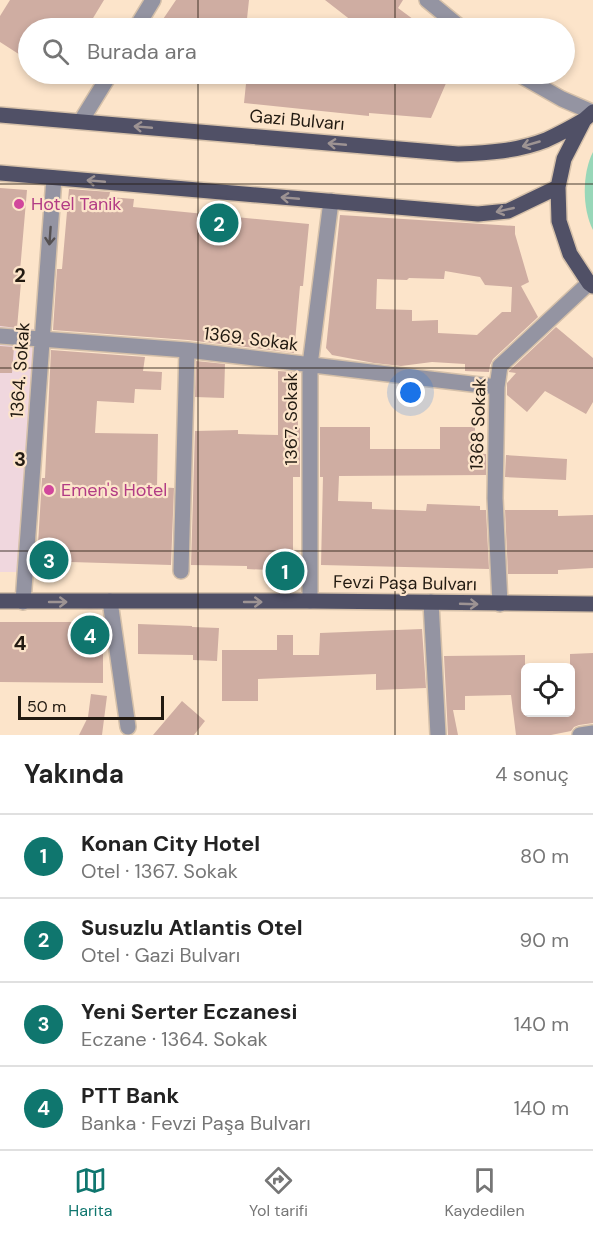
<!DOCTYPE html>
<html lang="tr">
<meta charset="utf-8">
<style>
:root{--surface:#fff;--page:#f2f2f2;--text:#222;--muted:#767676;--line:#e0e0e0;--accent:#0f766e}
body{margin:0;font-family:"DM Sans",sans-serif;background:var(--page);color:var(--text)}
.controls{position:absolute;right:18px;bottom:18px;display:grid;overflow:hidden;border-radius:9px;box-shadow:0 3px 9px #0003}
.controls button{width:54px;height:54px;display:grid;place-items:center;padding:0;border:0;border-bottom:2px solid var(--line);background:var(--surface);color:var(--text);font:30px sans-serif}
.scale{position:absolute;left:18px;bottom:15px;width:146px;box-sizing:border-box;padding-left:6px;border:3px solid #221a11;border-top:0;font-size:16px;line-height:21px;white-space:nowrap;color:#221a11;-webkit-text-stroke:4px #fce4ca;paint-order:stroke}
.you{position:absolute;left:411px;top:393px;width:21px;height:21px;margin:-15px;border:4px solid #fff;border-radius:50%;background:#1a73e8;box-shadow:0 0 0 9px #1a73e833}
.badge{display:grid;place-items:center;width:39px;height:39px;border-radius:50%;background:var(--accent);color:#fff;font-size:20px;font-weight:700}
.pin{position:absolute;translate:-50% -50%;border:3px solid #fff;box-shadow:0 2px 6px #0006}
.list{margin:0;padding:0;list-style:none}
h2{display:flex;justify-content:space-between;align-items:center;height:78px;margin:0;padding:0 24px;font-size:26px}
h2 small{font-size:20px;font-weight:400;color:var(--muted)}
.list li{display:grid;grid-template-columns:39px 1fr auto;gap:18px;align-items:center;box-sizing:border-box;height:84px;padding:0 24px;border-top:2px solid var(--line)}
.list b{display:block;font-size:22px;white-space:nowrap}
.list p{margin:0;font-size:20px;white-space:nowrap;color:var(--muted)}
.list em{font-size:20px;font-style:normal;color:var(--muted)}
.icon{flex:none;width:33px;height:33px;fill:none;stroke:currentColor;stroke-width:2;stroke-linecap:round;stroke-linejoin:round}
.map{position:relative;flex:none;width:593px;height:735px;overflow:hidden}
.search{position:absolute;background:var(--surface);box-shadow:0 3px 9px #0003;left:18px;right:18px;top:18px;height:66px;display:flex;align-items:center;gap:15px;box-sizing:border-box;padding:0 21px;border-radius:33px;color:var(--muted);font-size:22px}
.sheet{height:414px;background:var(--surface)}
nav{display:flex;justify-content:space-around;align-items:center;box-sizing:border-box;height:84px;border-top:2px solid var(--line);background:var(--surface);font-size:16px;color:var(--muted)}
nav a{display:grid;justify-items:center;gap:3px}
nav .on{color:var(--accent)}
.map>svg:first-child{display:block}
.commercial{fill:#f0d7de}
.green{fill:#98d7b8}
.building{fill:#cfada2;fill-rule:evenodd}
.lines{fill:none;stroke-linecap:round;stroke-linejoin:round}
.street-casing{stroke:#d5c0a9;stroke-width:18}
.primary-casing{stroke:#d5c0a9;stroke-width:18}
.street{stroke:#9494a2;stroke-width:15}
.primary{stroke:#505066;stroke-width:15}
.oneway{stroke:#9d9393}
.oneway2{stroke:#555152}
.grid{fill:none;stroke:#221a11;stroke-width:1.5;stroke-opacity:0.55}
.hotel-dot{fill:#d1479c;stroke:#fce4ca;stroke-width:2}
.labels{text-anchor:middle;stroke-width:4.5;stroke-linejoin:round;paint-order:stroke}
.street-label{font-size:18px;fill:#221a11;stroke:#fce4ca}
.hotel-label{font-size:18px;fill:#b23c85;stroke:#fce4ca;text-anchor:start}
.grid-label{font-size:20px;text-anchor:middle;font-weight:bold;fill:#221a11;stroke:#fce4ca;stroke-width:4.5;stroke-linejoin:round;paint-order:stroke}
</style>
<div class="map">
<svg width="593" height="735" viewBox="0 0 593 735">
<rect width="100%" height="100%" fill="#fce4ca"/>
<!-- commercial -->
<path class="commercial" d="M0,326l46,4 -13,242h-33z"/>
<!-- green -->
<path class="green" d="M593,152v78c-11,-21 -11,-57 0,-78z"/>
<!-- building -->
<path class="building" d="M10,0h94l-17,28h-59v32l-28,-18v-26z
M176,0h73l-3,28h-89z
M325,0h78l-5,8 27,20h-64z
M247,74h203l-19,44 -62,-5v3l-125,-13z
M0,188l27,2 -7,81h2l-5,57 -17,-2z
M69,189l41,3 -1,5 25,2 -1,8 176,17 -6,62h-3l-6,67 -106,-13 -135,-10 4,-61h5z
M340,215l175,11v8l14,48 -8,4 17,31 -45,42 -3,6 -1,7 -24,-1v-7l-33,-2 -31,4 -27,-3 -42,-8 -6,-7zM445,271l35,6 5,8 27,2 -1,25h-9l-25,23 -39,-2v-13l-26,1v-11l-36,-1 1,-30 30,1 2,-2 35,1z
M556,327l37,31v44l-7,12 -41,-23 -18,21 -20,-17v-12l9,-10 -7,-1v-1z
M0,346l14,1 -2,26h-12z
M51,350l94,7 -2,14 19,1 -1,18 -26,-1 -1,14 -37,-2 -2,32 63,1 -1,53 17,1 -3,77 -134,-4 5,-83h3z
M196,361l29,3 -1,34 -29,-1z
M278,371l14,1 -1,5h6l1,51h2v49h-7v94l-46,-2v-3l-56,-1 4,-134 43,-1v4l40,1z
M320,427h50v22h70v-22h35v26l11,1v21l-147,1 -1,25 34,1v7l54,2 1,-7 53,2v4h6l3,59 -168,-4 2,-88h-3z
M506,455l61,4 -1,21 -61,-3z
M505,510h53v6l35,-1v53l-35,2v4h-50z
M0,622h103v61l-103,-1z
M138,624l54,2v1l27,1 -2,33 -24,-1v-5l-55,-1z
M422,629l4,59 -50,2v-16l-118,5v22h-36v-51h55v-15h16v20h26l1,-22z
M593,653v70l-14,2 -5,2 -3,4 -20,4h-35l-5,-40 -46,1v14h-12l5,25h-10l-4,-79 81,-1v57h45v-58z
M91,694l16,2 -5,39h-23l9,-18z
M182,701l23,20 -11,14h-41z"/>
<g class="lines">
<defs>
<path id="street" d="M427,0l34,28
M136,28l17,-28
M518,74l44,25 30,13
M81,121l29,-47
M0,336l187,14 310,37
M181,571l6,-221
M110,601l18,126
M310,601v-236l21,-164
M23,602l31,-424
M431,602l7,133
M500,604l-5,-106 2,-111 3,-21 89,-83
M580,735l13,-2"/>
<path id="primary" d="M593,112l-9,8 -20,39 -6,28 1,34 11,33 19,29 4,3
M0,115l458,39c30,-1 60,-3 88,-14 13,-6 26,-13 38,-20
M0,173l478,41 30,-3 50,-24
M0,601h310l283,3"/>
</defs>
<!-- street casing -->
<use href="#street" class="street-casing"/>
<!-- primary casing -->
<use href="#primary" class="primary-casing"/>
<!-- street -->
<use href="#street" class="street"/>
<!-- primary -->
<use href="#primary" class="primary"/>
</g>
<!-- one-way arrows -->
<defs><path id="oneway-shaft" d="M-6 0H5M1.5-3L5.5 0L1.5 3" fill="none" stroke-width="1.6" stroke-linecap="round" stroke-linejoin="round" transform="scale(1.5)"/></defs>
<g class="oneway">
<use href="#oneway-shaft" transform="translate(143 127) rotate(-175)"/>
<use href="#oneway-shaft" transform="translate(337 144) rotate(-175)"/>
<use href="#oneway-shaft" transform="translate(531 144) rotate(164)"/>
<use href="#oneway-shaft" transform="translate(96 181) rotate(-175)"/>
<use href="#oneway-shaft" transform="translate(290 198) rotate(-175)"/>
<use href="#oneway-shaft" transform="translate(505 210) rotate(167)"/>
<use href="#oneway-shaft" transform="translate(58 602)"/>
<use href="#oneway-shaft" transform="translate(253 602)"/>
<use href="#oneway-shaft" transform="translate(469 604) rotate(2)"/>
</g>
<use class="oneway2" href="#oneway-shaft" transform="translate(50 236) rotate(94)"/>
<!-- grid -->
<path class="grid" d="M198,0v28M395,0v28M198,74v661M395,74v661M0,184h593M0,368h593M0,551h593"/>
<!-- markers -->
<g class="hotel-dot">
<circle cx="19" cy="204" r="6"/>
<circle cx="49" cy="490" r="6"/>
</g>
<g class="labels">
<!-- street labels -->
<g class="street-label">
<text transform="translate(297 120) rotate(5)" y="6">Gazi Bulvarı</text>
<text transform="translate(251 339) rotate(7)" y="6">1369. Sokak</text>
<text transform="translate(20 370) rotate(-86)" y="6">1364. Sokak</text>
<text transform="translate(291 419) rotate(-90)" y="6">1367. Sokak</text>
<text transform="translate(478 424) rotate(-88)" y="6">1368 Sokak</text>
<text transform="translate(405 583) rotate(1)" y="6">Fevzi Paşa Bulvarı</text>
</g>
<!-- hotel labels -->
<g class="hotel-label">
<text x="31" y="210">Hotel Tanik</text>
<text x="61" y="496">Emen's Hotel</text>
</g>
</g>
<g class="grid-label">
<text x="20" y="282">2</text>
<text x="20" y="466">3</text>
<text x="20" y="650">4</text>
</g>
</svg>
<div class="controls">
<button><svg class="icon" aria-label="locate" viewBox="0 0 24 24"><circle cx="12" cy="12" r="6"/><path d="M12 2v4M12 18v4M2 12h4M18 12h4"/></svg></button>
</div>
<div class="scale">50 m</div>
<div class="you"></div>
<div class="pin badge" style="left:285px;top:571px">1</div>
<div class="pin badge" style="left:219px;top:223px">2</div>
<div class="pin badge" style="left:49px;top:560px">3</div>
<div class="pin badge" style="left:90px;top:635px">4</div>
<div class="search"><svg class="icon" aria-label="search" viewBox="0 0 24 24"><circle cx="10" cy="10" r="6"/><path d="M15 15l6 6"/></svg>Burada ara</div>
</div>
<section class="sheet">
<h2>Yakında<small>4 sonuç</small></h2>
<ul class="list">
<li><span class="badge">1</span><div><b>Konan City Hotel</b><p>Otel · 1367. Sokak</p></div><em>80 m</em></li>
<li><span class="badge">2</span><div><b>Susuzlu Atlantis Otel</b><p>Otel · Gazi Bulvarı</p></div><em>90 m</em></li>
<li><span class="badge">3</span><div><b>Yeni Serter Eczanesi</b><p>Eczane · 1364. Sokak</p></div><em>140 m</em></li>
<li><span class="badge">4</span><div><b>PTT Bank</b><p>Banka · Fevzi Paşa Bulvarı</p></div><em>140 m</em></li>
</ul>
</section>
<nav>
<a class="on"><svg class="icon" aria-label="map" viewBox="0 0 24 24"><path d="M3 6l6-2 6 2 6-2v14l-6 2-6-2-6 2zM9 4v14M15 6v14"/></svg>Harita</a>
<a><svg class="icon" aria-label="directions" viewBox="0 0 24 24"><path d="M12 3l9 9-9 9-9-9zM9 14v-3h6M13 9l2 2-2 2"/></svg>Yol tarifi</a>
<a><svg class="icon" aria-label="saved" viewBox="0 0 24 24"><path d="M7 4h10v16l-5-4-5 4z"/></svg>Kaydedilen</a>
</nav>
